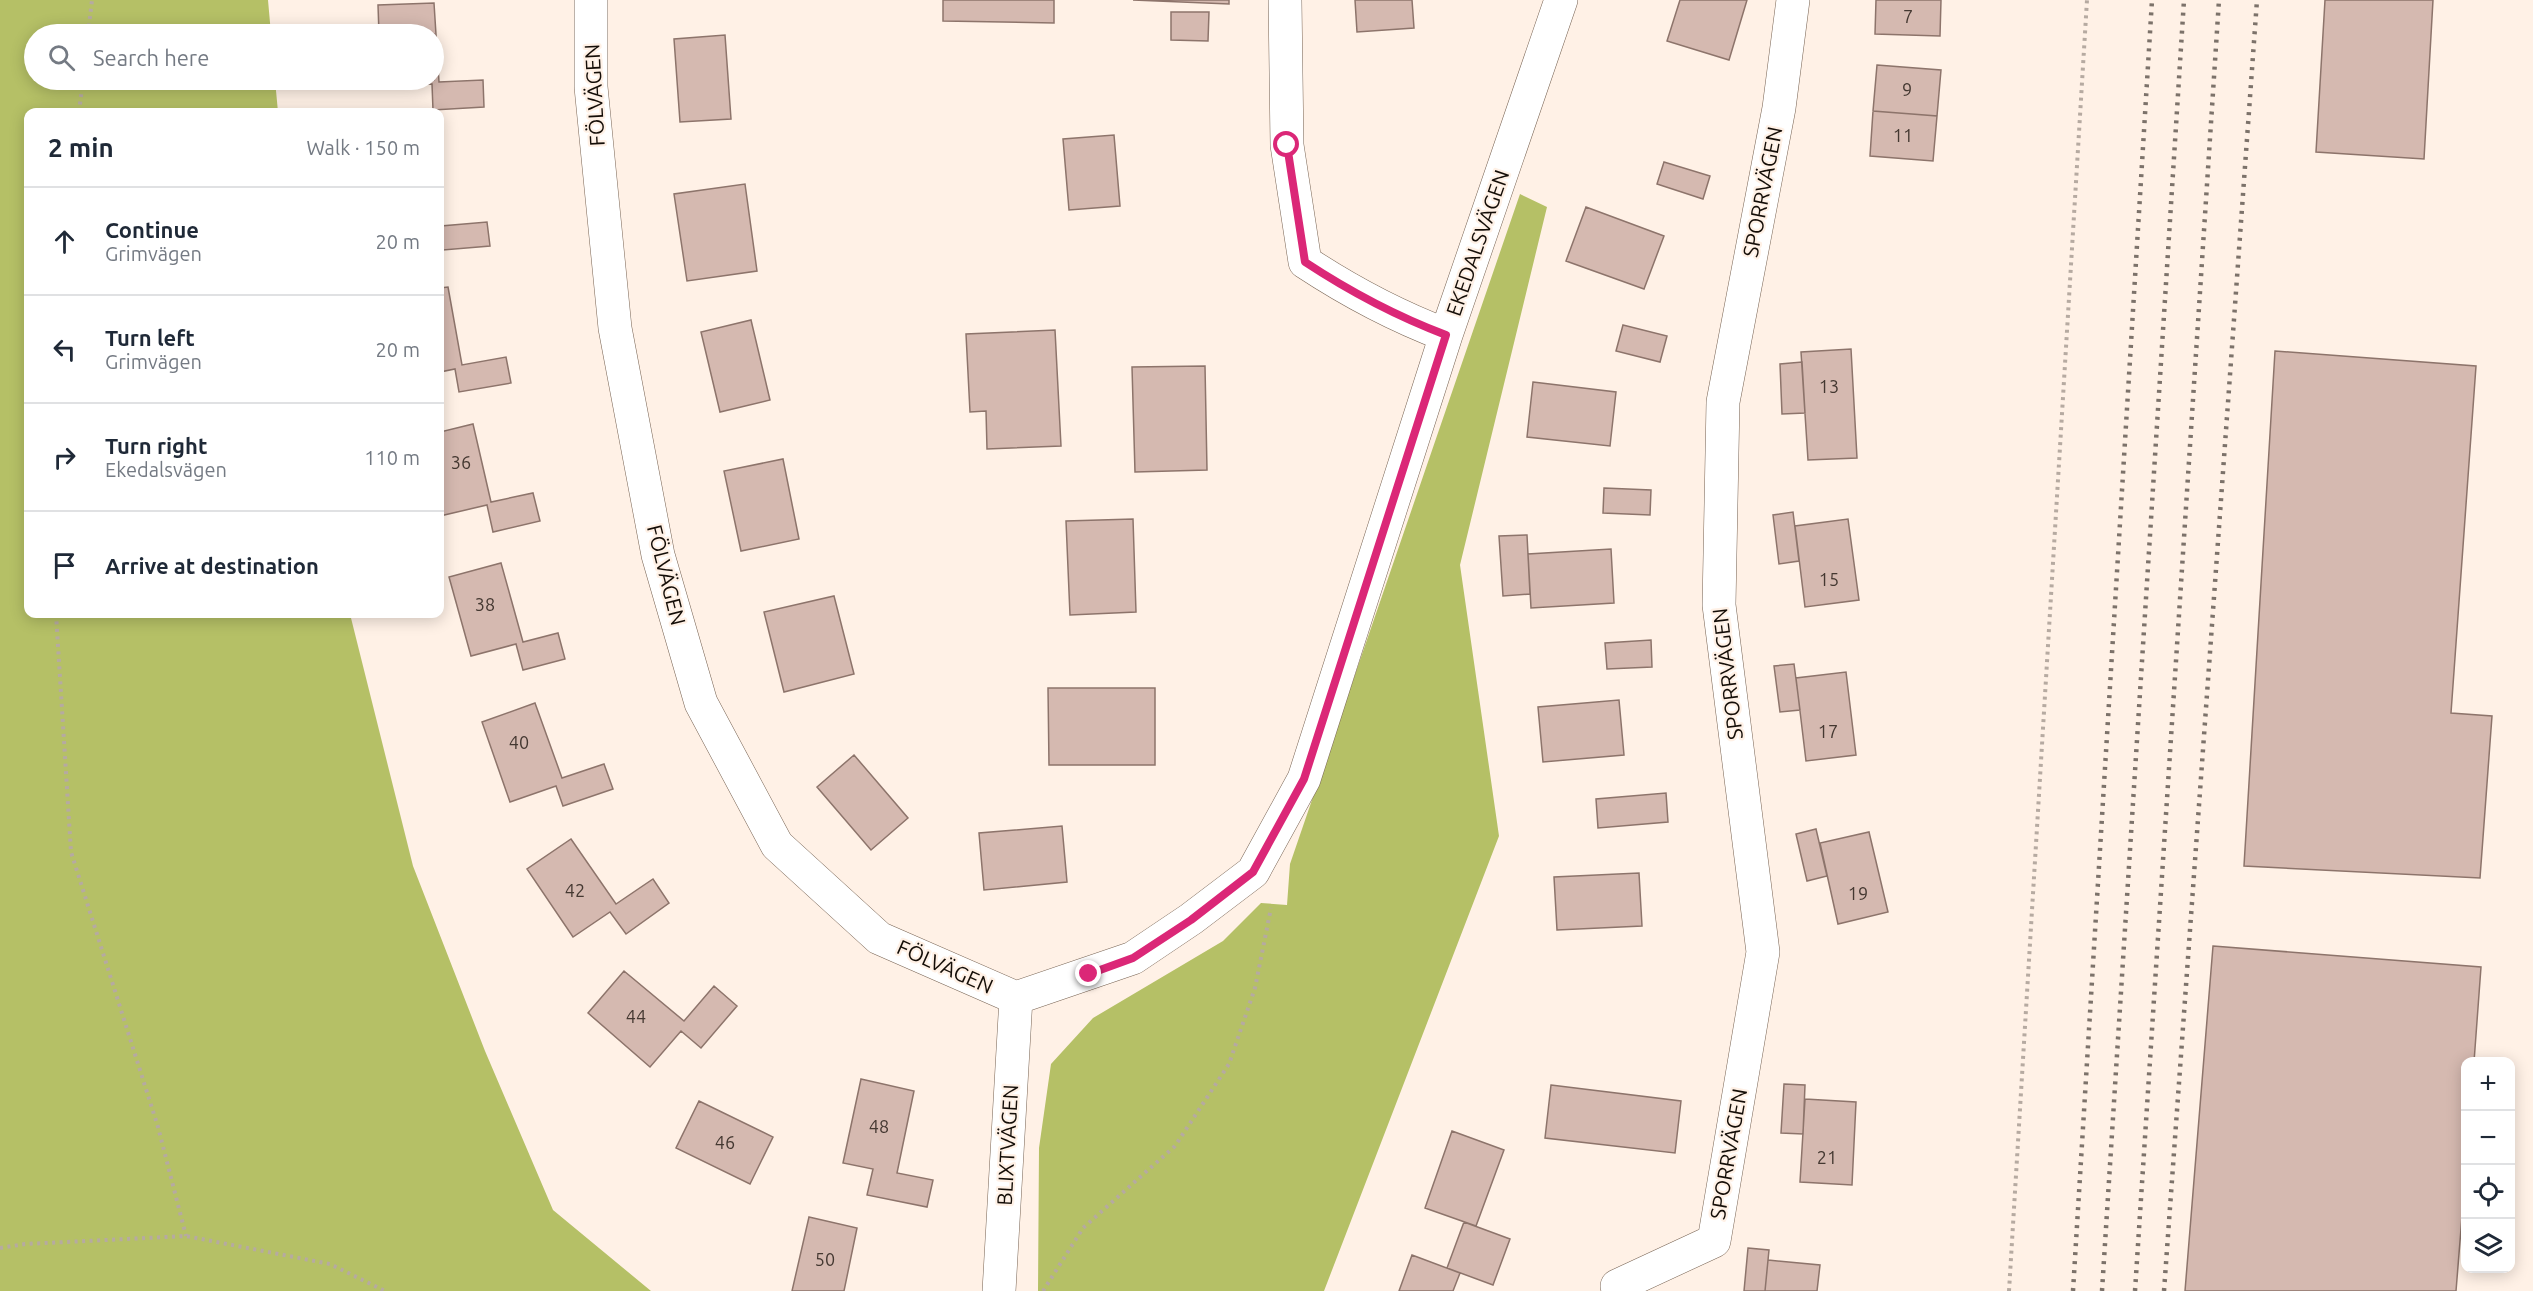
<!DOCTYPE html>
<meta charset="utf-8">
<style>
:root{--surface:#fff;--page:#f6f6f7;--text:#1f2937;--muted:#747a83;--line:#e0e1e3}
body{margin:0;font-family:Ubuntu,sans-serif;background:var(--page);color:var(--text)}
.controls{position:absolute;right:18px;bottom:18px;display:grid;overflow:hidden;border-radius:12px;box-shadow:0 3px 15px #0003}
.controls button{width:54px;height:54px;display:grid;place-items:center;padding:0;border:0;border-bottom:2px solid var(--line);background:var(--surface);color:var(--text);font:30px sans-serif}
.stop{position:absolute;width:18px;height:18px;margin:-14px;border:4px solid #db2777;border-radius:50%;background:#fff}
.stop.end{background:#db2777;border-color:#fff;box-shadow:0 2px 6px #0008}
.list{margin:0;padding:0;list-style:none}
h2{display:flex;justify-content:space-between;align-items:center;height:78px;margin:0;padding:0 24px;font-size:26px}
h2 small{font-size:20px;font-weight:400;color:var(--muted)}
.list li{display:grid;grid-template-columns:39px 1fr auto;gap:18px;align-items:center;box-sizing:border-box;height:108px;padding:0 24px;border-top:2px solid var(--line)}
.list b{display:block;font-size:22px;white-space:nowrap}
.list p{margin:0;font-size:20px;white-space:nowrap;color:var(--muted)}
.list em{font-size:20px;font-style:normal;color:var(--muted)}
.icon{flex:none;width:33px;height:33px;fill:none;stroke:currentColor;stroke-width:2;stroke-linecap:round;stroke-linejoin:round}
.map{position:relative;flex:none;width:2533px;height:1291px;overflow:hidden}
.search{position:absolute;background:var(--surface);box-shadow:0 3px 15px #0003;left:24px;top:24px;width:420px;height:66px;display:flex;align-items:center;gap:15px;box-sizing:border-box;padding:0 21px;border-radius:33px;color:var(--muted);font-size:22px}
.panel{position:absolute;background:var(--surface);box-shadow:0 3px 15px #0003;left:24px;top:108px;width:420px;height:510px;border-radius:12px}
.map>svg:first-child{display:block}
.forest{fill:#b5c066}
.building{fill:#d5b9b0;stroke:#8d746b;stroke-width:1.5}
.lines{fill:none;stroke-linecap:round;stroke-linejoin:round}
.minor-casing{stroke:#786454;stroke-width:34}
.path{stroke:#b6aaa1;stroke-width:4;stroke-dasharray:3 4.5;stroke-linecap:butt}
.minor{stroke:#fff;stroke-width:33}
.rail{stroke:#7c726a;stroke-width:4.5;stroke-dasharray:3 6;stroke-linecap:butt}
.route{stroke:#db2777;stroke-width:8}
.labels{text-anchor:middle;stroke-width:4.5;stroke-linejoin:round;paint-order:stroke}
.number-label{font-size:18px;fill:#443831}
.street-label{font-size:21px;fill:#140d07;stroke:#fff1e6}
</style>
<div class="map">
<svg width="2533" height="1291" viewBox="0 0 2533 1291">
<rect width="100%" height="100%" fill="#fff1e6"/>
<!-- forest -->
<path class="forest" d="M0,0h268l3,34h-237v46h241l3,32h-250v502h322l63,252 72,185 68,159 98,81h-651z
M1520,194l27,13 -87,358 39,271 -175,455h-286l1,-143 12,-84 42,-46 130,-77 38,-38 26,2 3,-41z"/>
<!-- building -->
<path class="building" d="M943,0h111v23l-111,-2z
M1133,0h96v4z
M1355,0h57l2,28 -57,4z
M1680,0h67l-18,60 -62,-19z
M1876,0h65l-1,36 -65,-2z
M2325,0h108l-9,159 -108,-7z
M434,3l5,79 44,-2 1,27 -51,3 -1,-26 -50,2 -1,-6h53v-46h-55l-1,-29z
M1171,12h38l-1,29 -37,-1z
M725,35l6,84 -51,3 -6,-83z
M1877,65l64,5 -4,46 -64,-5z
M1873,111l64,5 -4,45 -63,-5z
M1114,135l6,71 -51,4 -6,-71z
M1664,162l46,14 -7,23 -46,-15z
M745,184l12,87 -70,10 -13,-87z
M1586,207l78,29 -20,53 -78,-28z
M487,222l3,24 -47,4 -2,-24z
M448,287l14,78 44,-8 5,26 -52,9 -4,-23 -15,3v-84z
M751,320l19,80 -50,12 -19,-80z
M1623,325l44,11 -7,26 -44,-11z
M1055,330l6,116 -74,3 -1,-38 -16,1 -4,-78z
M1851,349l6,109 -49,2 -7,-108z
M2275,351l201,15 -25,347 41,3 -12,162 -236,-12z
M1802,362l3,51 -23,1 -2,-50z
M1205,366l2,104 -72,2 -3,-105z
M1533,382l83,10 -6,54 -83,-9z
M473,424l18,78 42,-9 7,28 -47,11 -6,-27 -47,11v-84z
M783,459l16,80 -58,12 -17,-80z
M1604,488l47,2 -1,25 -47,-2z
M1793,512l6,49 -20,3 -6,-49z
M1133,519l3,93 -66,3 -4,-94z
M1848,519l11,81 -54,7 -10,-81z
M1527,535l3,59 -27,2 -4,-60z
M1611,549l3,54 -83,5 -3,-54z
M501,563l22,79 35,-9 7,26 -42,11 -7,-26 -45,12 -22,-79z
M834,596l20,78 -70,18 -20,-80z
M1651,640l1,27 -45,2 -2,-26z
M1794,664l6,46 -20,2 -6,-46z
M1846,672l10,83 -50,6 -10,-83z
M1048,688h107v77h-106z
M1619,700l5,55 -81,7 -5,-55z
M535,703l27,75 42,-14 9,25 -50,17 -7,-20 -46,16 -28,-80z
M854,755l54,63 -37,32 -54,-63z
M1666,793l2,29 -70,6 -2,-29z
M1062,826l5,56 -83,8 -5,-57z
M1816,829l11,47 -20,5 -11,-47z
M1869,832l19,80 -50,12 -18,-81z
M571,839l45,65 37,-25 16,24 -43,31 -16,-22 -37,25 -46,-68z
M1639,873l3,53 -85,4 -3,-53z
M2213,946l268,21 -7,95h-8v105l-10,124h-271z
M624,971l60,50 30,-35 23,20 -36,42 -20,-17 -31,36 -62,-54z
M861,1079l53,12 -17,82 36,7 -6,27 -60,-12 6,-26 -30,-6z
M1784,1084l21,1 -2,49 -22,-1z
M1551,1085l130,16 -6,52 -130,-15z
M1805,1099l51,3 -4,83 -52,-3z
M699,1101l74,36 -23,47 -74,-36z
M1452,1131l52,19 -28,76 -51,-18z
M809,1217l48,11 -13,63h-52z
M1464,1222l46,17 -17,46 -46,-17z
M1748,1248l21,2 -4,41h-21z
M1412,1255l48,18 -7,18h-54z
M1768,1260l52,5 -3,26h-52z"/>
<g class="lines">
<defs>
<path id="minor" d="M591,0v87l24,241 43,227 43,148 76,142 102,93 137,60
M1285,0l2,145 18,117c44,29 91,54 141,73
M1016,998l117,-40 58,-39 62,-47 51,-93 142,-444 115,-335
M1617,1286l97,-45 49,-289 -44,-347 4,-203 56,-294 14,-108
M999,1291l17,-293"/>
</defs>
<!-- minor casing -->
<use href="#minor" class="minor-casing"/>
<!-- path -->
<path class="path" d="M88,34l4,-34
M79,112l4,-32
M56,614l15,238 87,275 28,109
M0,1248l25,-4 161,-8 144,28 55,27
M1043,1291l40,-63 92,-82 54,-82 26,-76 16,-80
M2009,1291l78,-1291"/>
<!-- minor -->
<use href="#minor" class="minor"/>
<!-- rail -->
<path class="rail" d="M2073,1291l79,-1291
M2102,1291l82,-1291
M2135,1291l84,-1291
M2164,1291l93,-1291"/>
</g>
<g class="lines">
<!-- route -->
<path class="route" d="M1089,974l44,-16 58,-38 62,-48 51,-93 142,-444c-50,-19 -97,-44 -141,-73l-18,-117"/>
</g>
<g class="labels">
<!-- number labels -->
<g class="number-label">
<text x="1908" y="23">7</text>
<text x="1907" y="96">9</text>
<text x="1903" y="142">11</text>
<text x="1829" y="393">13</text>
<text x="461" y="469">36</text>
<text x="1829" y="586">15</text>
<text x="485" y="611">38</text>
<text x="1828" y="738">17</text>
<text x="519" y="749">40</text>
<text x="575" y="897">42</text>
<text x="1858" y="900">19</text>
<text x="636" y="1023">44</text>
<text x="879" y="1133">48</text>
<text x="725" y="1149">46</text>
<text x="1827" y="1164">21</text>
<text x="825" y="1266">50</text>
</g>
<!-- street labels -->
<g class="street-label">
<text transform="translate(595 95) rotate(-93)" y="7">FÖLVÄGEN</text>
<text transform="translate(1763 192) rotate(-79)" y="7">SPORRVÄGEN</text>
<text transform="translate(1478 243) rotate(-71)" y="7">EKEDALSVÄGEN</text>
<text transform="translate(666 575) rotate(76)" y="7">FÖLVÄGEN</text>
<text transform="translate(1728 674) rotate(-97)" y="7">SPORRVÄGEN</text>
<text transform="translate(945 967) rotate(24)" y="7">FÖLVÄGEN</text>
<text transform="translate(1008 1145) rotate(-87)" y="7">BLIXTVÄGEN</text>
<text transform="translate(1729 1154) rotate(-80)" y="7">SPORRVÄGEN</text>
</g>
</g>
</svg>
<div class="controls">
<button>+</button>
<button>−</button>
<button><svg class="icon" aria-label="locate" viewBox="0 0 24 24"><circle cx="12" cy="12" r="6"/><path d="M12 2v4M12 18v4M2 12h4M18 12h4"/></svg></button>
<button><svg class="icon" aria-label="layers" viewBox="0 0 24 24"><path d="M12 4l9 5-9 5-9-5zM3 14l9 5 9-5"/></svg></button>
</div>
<div class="stop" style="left:1287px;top:145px"></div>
<div class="stop end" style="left:1089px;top:974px"></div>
<div class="search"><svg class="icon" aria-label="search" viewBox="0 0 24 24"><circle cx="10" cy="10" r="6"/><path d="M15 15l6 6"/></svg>Search here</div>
<section class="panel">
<h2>2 min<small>Walk · 150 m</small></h2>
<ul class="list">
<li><svg class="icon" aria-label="ahead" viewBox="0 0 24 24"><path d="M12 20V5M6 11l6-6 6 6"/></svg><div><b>Continue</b><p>Grimvägen</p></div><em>20 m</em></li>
<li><svg class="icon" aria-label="left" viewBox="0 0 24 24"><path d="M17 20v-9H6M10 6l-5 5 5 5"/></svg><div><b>Turn left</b><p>Grimvägen</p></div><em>20 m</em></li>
<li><svg class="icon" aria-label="right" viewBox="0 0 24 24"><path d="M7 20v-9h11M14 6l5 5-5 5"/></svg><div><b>Turn right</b><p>Ekedalsvägen</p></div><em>110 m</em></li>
<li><svg class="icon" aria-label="arrive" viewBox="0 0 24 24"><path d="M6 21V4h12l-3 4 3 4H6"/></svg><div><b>Arrive at destination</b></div></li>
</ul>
</section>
</div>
